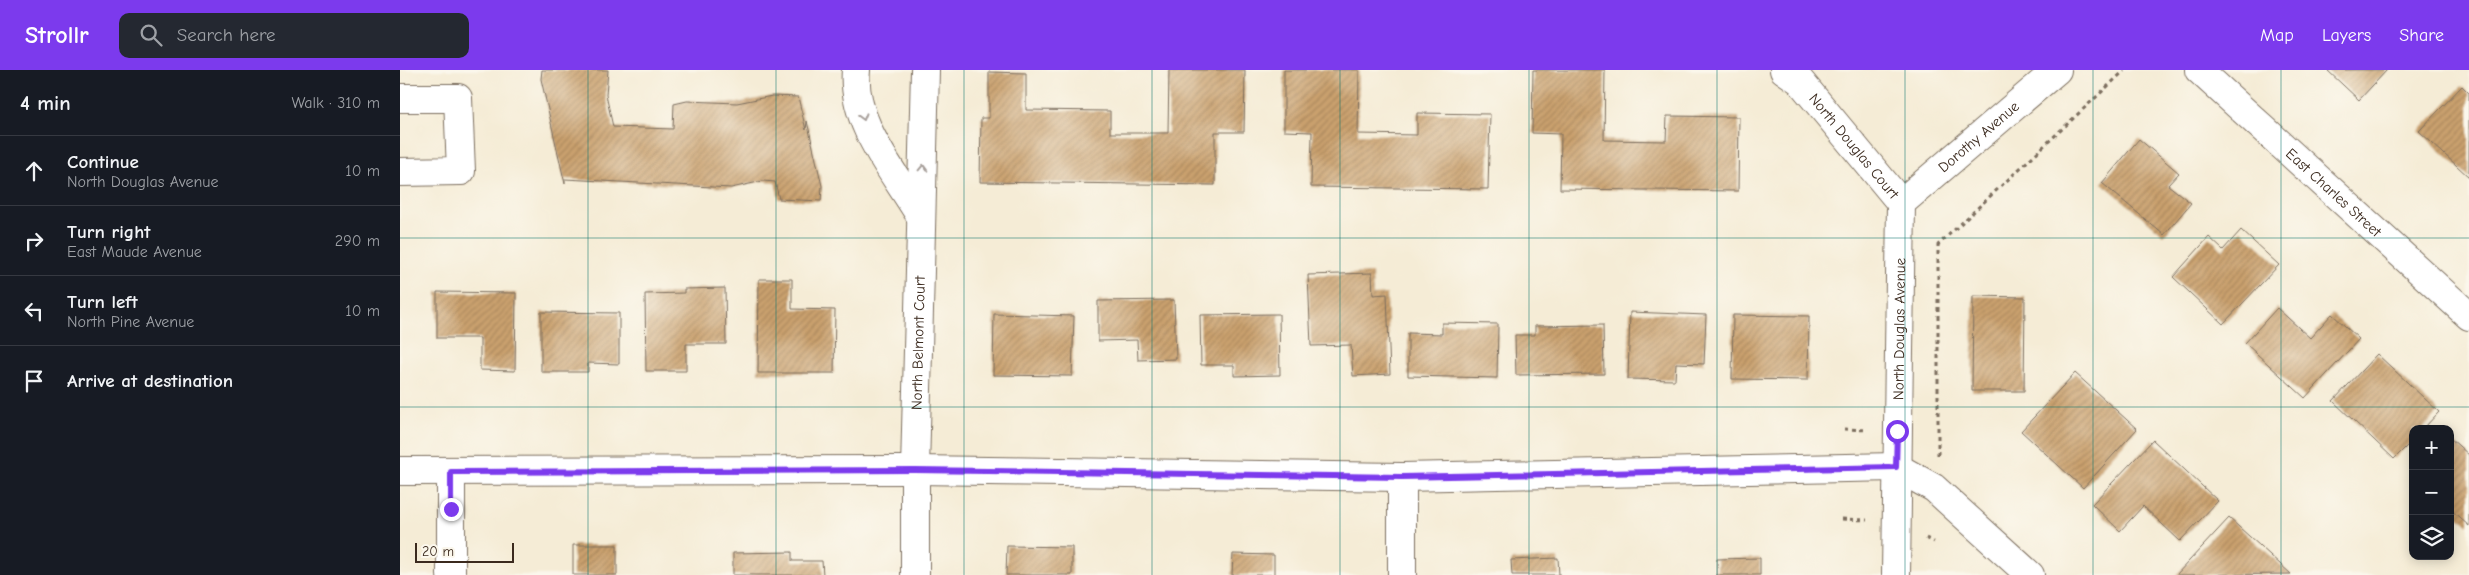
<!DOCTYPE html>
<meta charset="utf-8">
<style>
:root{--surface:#171b24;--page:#242831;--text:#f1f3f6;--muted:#9ea1a6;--line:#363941;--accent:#7c3aed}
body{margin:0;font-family:"Comic Neue",sans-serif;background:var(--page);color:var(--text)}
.controls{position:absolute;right:15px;bottom:15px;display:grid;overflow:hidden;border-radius:10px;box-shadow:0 2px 12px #0003}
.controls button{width:45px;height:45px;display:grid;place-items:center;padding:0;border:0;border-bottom:1px solid var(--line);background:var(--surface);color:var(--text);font:25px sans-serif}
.scale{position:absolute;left:15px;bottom:12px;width:99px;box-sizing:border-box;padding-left:5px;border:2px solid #3b2a1e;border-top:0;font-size:14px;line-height:18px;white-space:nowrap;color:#3b2a1e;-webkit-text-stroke:4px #fbf7ec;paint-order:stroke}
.stop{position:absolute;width:15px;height:15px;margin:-11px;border:4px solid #7c3aed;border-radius:50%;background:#fff}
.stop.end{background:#7c3aed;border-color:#fff;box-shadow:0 1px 5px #0008}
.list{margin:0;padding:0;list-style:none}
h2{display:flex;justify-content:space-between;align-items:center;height:65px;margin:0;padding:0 20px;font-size:21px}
h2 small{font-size:16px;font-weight:400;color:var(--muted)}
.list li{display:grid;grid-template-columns:32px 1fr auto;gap:15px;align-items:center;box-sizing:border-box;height:70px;padding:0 20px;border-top:1px solid var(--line)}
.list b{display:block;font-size:19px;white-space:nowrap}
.list p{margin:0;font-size:16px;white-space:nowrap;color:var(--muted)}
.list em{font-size:16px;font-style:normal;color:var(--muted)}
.icon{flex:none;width:28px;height:28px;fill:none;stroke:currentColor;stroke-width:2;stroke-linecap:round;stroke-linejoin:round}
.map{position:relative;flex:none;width:2069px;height:505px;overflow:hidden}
header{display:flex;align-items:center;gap:30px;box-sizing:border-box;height:70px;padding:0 25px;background:var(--accent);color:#fff}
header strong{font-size:24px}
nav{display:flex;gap:28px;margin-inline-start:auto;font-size:18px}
.search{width:350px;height:45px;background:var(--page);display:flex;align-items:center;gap:12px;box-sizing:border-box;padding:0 18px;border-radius:10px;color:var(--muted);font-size:19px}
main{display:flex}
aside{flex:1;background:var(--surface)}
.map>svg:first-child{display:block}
.building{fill:url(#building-hatch)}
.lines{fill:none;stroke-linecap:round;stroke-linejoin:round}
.minor-casing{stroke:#7c6e5e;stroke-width:30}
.path{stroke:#7c6e5e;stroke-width:3;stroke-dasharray:4 4;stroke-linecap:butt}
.minor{stroke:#fff;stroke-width:28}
.oneway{stroke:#a79f9a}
.route{stroke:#7c3aed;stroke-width:6}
.grid{fill:none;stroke:#0f766e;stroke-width:1;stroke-opacity:0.55}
.labels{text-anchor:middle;stroke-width:4.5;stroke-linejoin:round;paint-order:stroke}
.street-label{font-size:15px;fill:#3b2a1e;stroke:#fbf7ec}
</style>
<header>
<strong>Strollr</strong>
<div class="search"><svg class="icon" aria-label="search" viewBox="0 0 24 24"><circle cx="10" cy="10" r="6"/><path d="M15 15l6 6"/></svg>Search here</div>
<nav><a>Map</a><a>Layers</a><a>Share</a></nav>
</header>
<main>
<aside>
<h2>4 min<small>Walk · 310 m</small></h2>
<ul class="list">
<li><svg class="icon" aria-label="ahead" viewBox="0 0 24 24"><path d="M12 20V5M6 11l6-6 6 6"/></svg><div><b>Continue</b><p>North Douglas Avenue</p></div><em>10 m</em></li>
<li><svg class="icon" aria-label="right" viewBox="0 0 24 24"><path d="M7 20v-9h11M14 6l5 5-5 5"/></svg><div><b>Turn right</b><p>East Maude Avenue</p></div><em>290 m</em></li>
<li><svg class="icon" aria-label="left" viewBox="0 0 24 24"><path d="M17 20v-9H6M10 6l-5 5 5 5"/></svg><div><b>Turn left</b><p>North Pine Avenue</p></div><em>10 m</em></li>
<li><svg class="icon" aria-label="arrive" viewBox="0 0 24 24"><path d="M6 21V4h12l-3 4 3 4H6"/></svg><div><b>Arrive at destination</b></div></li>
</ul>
</aside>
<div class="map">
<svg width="2069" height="505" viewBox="0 0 2069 505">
<defs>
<pattern id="building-hatch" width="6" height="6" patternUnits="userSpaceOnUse" patternTransform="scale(1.25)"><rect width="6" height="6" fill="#caa16e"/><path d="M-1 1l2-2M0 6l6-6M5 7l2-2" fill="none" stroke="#a5835a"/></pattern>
</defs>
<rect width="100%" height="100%" fill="#fbf7ec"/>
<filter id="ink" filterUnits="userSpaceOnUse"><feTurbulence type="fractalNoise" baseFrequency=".02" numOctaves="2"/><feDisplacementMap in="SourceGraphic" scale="10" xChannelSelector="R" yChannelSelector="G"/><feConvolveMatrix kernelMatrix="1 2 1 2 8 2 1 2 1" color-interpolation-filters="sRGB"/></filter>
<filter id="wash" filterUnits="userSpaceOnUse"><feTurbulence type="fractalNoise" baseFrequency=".0096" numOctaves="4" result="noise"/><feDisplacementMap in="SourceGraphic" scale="20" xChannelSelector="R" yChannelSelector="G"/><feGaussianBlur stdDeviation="1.12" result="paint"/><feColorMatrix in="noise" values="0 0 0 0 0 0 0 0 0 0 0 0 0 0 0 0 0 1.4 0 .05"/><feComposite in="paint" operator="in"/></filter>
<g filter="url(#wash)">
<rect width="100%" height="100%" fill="#f5ecd6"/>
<g id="blocks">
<!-- building -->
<path class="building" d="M142,0h66l-2,25 7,32 60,2 1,-25 13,-3 50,2 35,-7 26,1 8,33 1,-9 15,65 -1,15 -42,-2 -4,-17 -12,-1 -32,7 -166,-9v5l-24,-105z
M769,0h76l-1,62h-29v53l-235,-3 1,-64h8v-46l37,1v37l84,1v22h58z
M884,0h75l-1,64 59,1v-22l73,1 -2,75 -177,-2 1,-55 -28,-1z
M1133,0h72l-1,70 62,1 1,-25 72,1 -1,74 -178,-2 1,-55 -29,-1z
M1927,0h60l-28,30z
M2062,16l7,7v84l-50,-46z
M1739,69l40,34 -11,12 23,18 -27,32 -62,-52z
M1841,160l38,35 -56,59 -50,-47 36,-40 14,13z
M972,203l1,22 14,-1 3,80 -37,2 -2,-31 -40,1 -3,-71z
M359,209h33v30l43,1 -1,63h-76z
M325,218l1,56h-40v27h-40l-1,-77 39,-1v-4z
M37,222l79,1 -1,78 -35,-1v-32h-43z
M1573,226l52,1 -1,94h-52z
M774,230l2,59 -38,1 -1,-20 -39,1v-40z
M1877,238l33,30 22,-24 27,25 -54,59 -60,-55z
M141,242l78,1v51l-31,-1v9h-47z
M1230,242l76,3 -2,49 -28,-1 -1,17 -47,-1z
M594,244l80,2 -2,60 -79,-1z
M879,244l1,61 -46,1v-11h-33l-1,-50z
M1333,245l76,1 -1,64 -76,-1z
M1042,253l56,1 -1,54 -89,-2v-43l34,1z
M1203,255l1,49 -88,1 -1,-40h20v-9z
M1977,284l62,58 -16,17h-10v11l-19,19 -61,-58z
M1675,303l62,56 -54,59 -62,-57z
M2050,368l19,17v71l-19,-17z
M1753,370l65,61 -38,40 -37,-35 -23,25 -28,-27z
M1829,448l62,56 -115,1z
M173,475h44v30h-44z
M607,476l65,1v28h-66z
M392,482v9h30l1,14h-90v-22z
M833,484l41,1v20h-42z
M1158,488l1,17h-47l-1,-15z
M1360,488v17h-43v-16z"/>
</g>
</g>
<g filter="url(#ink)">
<use href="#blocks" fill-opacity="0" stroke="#7c6e5e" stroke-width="1"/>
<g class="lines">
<defs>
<g id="minor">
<path d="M456,0c-5,53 39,103 65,147"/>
<path id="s1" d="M1384,0l16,11 101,122"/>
<path id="s2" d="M1799,0l270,246"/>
<path d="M0,28h58l3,73 -61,1"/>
<path id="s3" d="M1501,133l156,-133"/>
<path d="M0,401l515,-1 487,7 494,-10 38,21 96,87"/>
<path d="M51,402v103"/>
<path d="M1002,407v98"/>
<path id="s4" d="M515,505v-105l10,-400"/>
<path id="s5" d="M1496,505l5,-372"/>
</g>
</defs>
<!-- minor casing -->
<use href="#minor" class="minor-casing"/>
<!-- path -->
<path class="path" d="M1444,359l24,1
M1538,385v-210l186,-174
M1442,449l25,1
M1526,468l8,4"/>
<!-- minor -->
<use href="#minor" class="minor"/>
</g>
<!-- one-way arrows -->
<defs><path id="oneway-chevron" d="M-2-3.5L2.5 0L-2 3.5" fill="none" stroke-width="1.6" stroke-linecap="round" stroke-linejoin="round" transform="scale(1.25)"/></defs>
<g class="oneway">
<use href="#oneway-chevron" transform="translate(463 47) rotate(74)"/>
<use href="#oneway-chevron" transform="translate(523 98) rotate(-88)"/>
</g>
</g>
<g class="lines" filter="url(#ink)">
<!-- route -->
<path class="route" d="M51,439v-37l464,-2 487,7 494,-10 1,-36"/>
</g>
<!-- grid -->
<path class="grid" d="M188,0v505M376,0v505M564,0v505M752,0v505M940,0v505M1129,0v505M1317,0v505M1505,0v505M1693,0v505M1881,0v505M0,168h2069M0,337h2069"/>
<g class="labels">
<!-- street labels -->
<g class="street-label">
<text dy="5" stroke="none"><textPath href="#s3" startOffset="102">Dorothy Avenue</textPath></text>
<text dy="5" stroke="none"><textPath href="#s1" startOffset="104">North Douglas Court</textPath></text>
<text dy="5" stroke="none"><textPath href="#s2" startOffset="182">East Charles Street</textPath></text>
<text dy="5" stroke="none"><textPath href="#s5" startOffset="246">North Douglas Avenue</textPath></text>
<text dy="5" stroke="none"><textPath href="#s4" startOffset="232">North Belmont Court</textPath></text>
</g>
</g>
</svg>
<div class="controls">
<button>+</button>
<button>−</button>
<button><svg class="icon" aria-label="layers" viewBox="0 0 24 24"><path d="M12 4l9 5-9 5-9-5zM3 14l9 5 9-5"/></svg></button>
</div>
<div class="scale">20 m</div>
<div class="stop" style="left:1497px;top:361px"></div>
<div class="stop end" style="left:51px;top:439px"></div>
</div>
</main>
